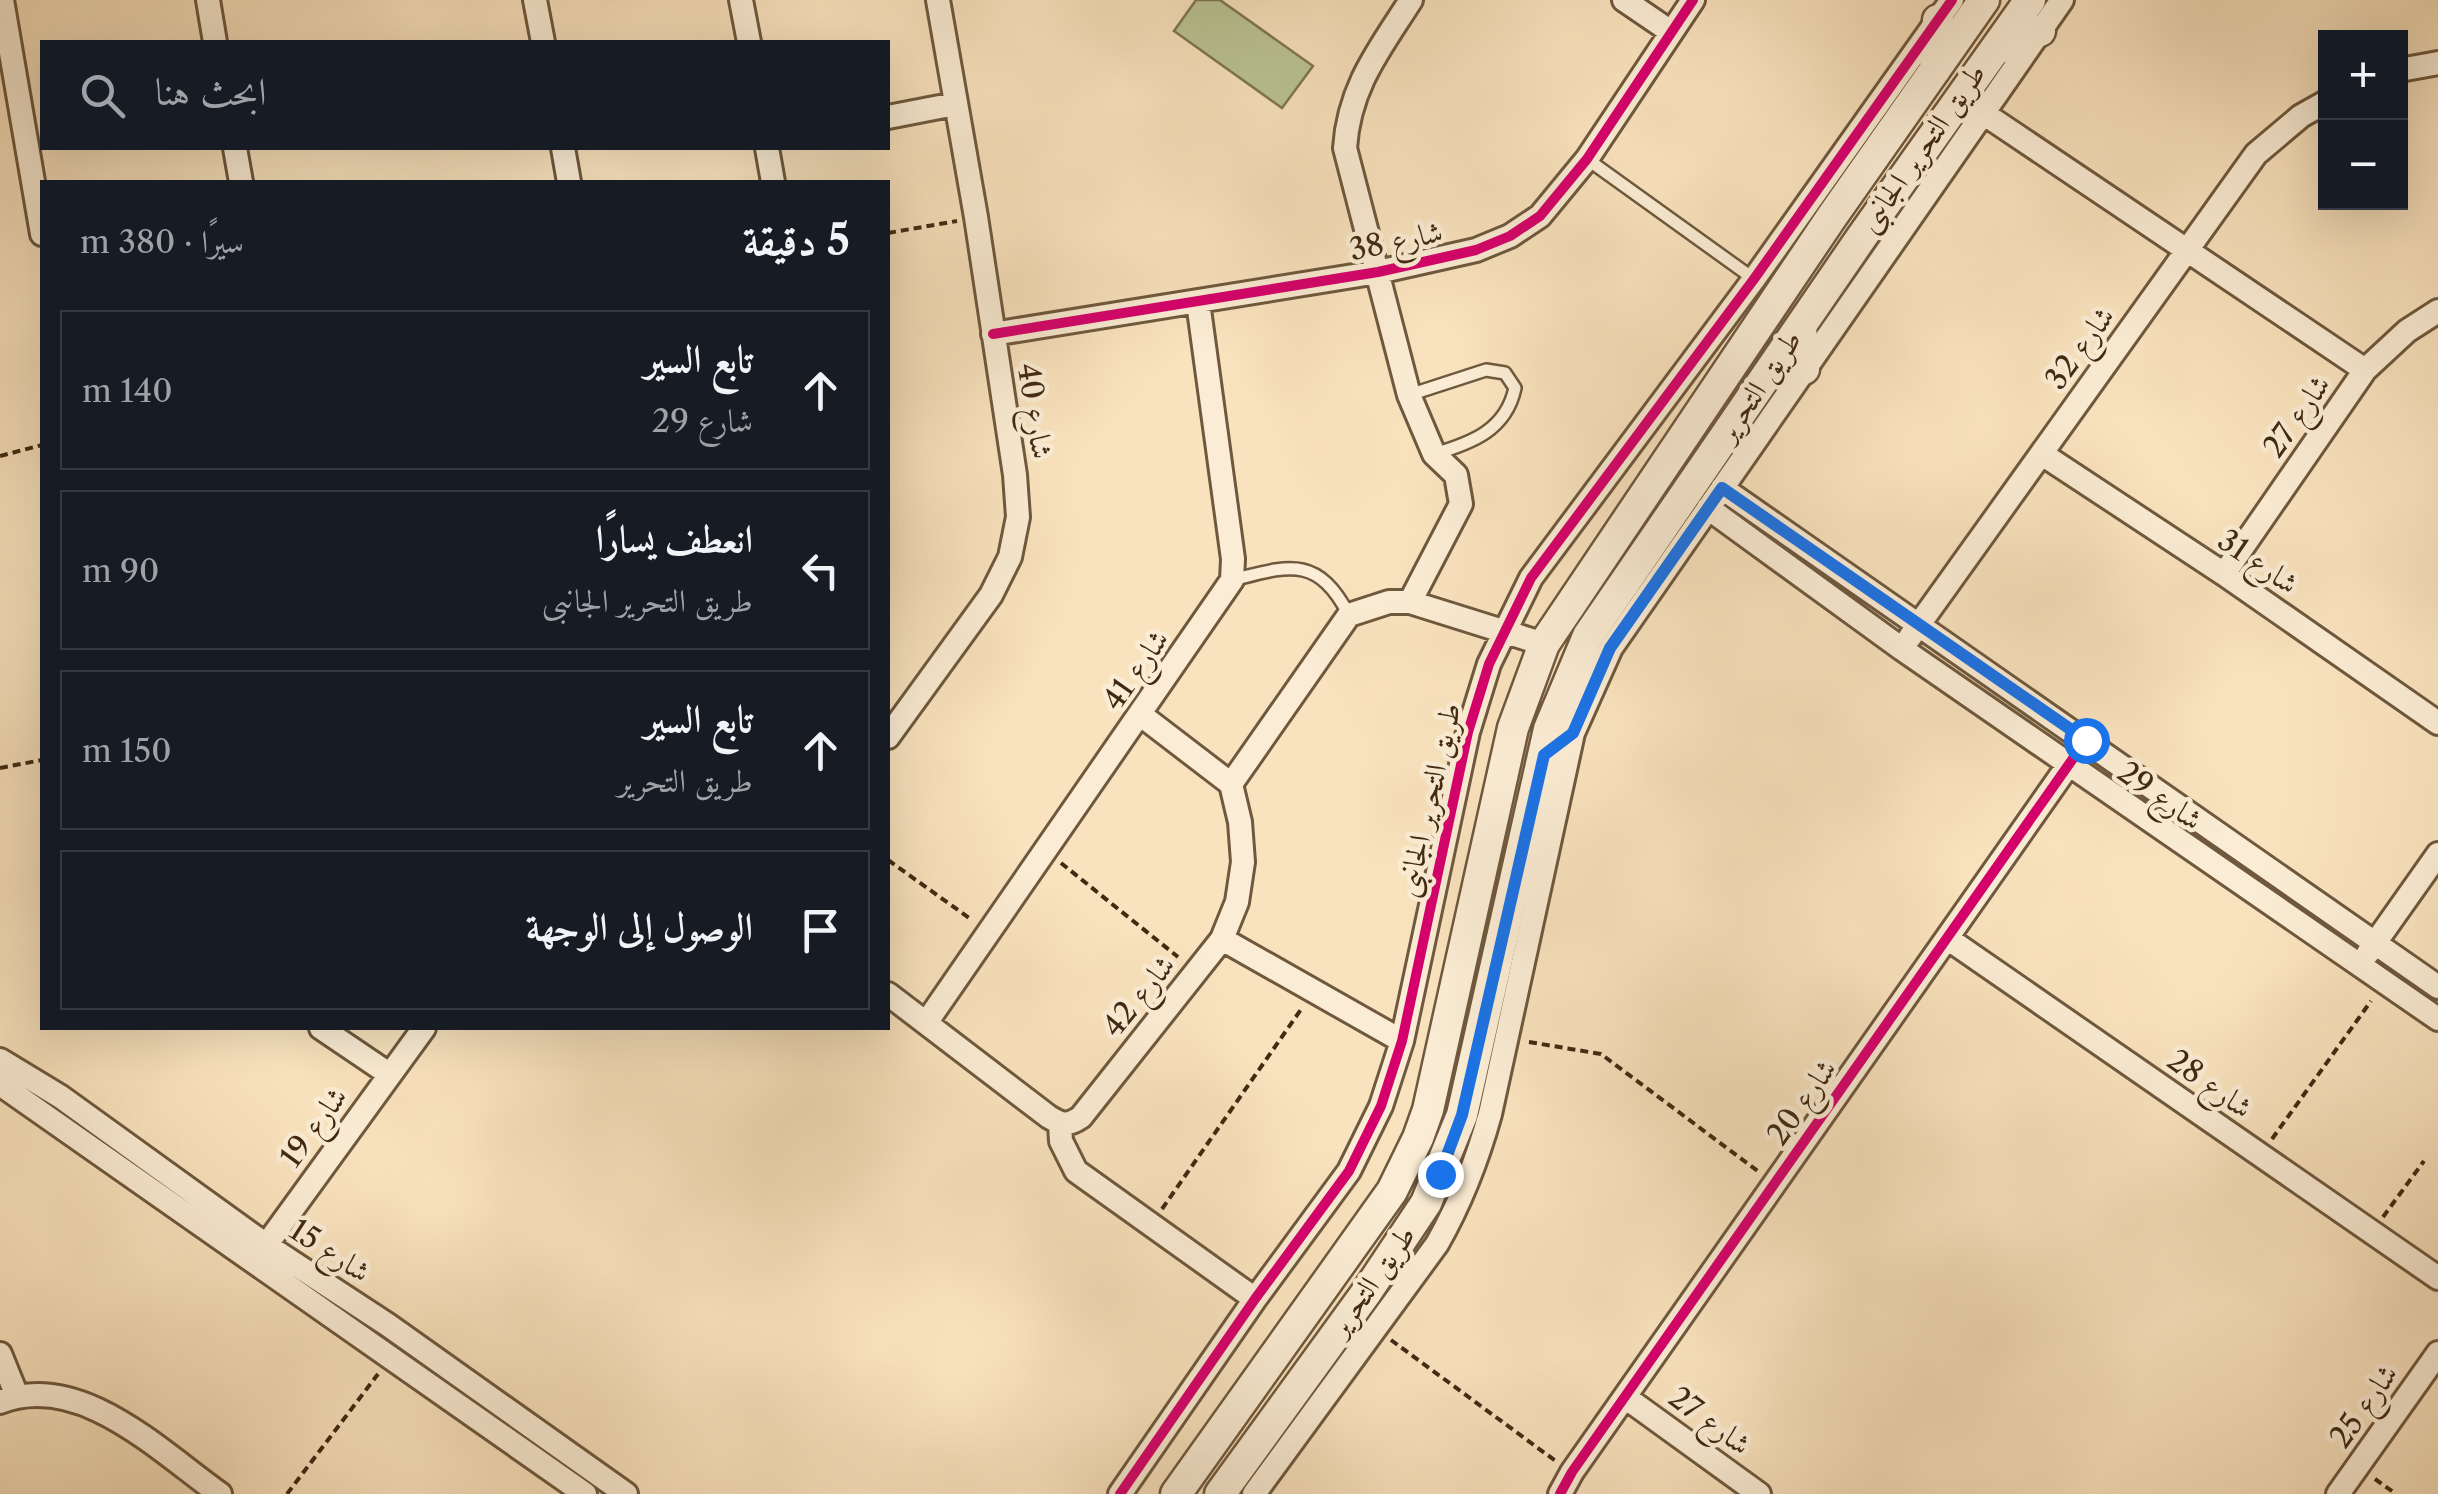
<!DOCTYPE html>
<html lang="ar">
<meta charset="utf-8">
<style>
:root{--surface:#171b24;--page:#242831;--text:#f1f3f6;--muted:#9ea1a6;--line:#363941}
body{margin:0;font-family:"Libre Caslon Text",Amiri,serif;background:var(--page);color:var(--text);direction:rtl}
.controls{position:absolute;right:30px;top:30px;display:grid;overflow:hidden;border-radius:0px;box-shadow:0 10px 40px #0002}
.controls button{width:90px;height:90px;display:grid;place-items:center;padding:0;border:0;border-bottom:2px solid var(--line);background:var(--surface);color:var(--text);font:50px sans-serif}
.stop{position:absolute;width:30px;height:30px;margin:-22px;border:8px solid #1a73e8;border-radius:50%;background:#fff}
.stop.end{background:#1a73e8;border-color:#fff;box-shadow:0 2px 10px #0008}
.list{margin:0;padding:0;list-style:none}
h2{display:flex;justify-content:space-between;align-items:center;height:130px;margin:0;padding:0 40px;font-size:42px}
h2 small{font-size:32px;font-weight:400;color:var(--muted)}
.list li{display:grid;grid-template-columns:65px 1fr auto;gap:30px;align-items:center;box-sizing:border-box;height:160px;margin:0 20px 20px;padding:0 20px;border:2px solid var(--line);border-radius:0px}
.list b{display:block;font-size:38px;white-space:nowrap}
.list p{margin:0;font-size:32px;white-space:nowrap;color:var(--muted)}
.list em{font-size:32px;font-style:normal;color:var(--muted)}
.icon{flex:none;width:55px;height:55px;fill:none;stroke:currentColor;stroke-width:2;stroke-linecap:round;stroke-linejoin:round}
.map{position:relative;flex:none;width:2438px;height:1494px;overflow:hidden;direction:ltr}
.search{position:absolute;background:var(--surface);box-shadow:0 10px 40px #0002;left:40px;top:40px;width:850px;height:110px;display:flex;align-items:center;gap:25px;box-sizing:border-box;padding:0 35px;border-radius:0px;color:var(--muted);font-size:38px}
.panel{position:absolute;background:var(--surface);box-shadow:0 10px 40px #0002;left:40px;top:180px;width:850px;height:850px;border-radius:0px;direction:rtl}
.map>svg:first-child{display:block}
.green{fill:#bac495;stroke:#7e7654;stroke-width:2.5}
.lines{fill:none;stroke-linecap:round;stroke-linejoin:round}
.service-casing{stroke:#6f583d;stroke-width:16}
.minor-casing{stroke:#6f583d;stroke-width:28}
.tertiary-casing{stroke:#6f583d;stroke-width:35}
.path{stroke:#412912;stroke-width:4;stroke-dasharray:8 5;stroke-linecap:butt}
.service{stroke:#fbedd5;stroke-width:11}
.minor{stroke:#fbedd5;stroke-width:22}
.tertiary{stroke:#fbedd5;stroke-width:30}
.cycleway-casing{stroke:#fbedd5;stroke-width:16}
.cycleway{stroke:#d6006c;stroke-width:10}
.route{stroke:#1a73e8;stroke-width:12}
.labels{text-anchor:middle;stroke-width:9;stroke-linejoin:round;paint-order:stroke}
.street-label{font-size:30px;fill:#412912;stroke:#fbedd5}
</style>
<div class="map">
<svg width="2438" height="1494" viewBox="0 0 2438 1494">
<rect width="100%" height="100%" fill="#f9e3be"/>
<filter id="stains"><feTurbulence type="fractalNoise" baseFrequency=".002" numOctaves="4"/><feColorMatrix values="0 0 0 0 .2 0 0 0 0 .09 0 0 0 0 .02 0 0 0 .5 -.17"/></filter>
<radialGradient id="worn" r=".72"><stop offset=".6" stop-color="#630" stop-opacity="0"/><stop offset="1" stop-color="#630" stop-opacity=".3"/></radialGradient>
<!-- green -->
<path class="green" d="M1196,0h24l93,66 -31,42 -108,-77z"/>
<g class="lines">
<defs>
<path id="service" d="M1587,159l167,120
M1409,395l77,-25 19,3 10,15c-9,42 -43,55 -81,66
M1232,580c56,-14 85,-26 117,35"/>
<path id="minor" d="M2,0l40,234
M208,0l7,42
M535,0l8,42
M741,0l8,42
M1624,0l47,32
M2400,70l38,-7
M1983,113l382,257
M888,117l67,-13
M235,148l6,34
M563,148l6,34
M767,148l6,34
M993,334l385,-62 98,-22 34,-14 30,-20 47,-57 106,-159
M2042,454l182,120 214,149
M1722,488l716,499
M1708,508l194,141 536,370
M2224,574l141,-204 42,-39 31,-20
M1410,602l51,-98 -5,-29 -22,-21 -25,-59 -64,-247c4,-61 34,-98 66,-148
M1910,637l346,-483 45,-38 25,-14
M888,737l103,-142 19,-38 8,-40 -3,-42 -39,-258 -38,-217
M1231,784l118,-169 40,-13h21l134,42
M1947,938l491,340
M1222,939l180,102
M2368,953l70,-99
M888,994l161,123c13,8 19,9 32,0l141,-178 15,-37 6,-40 -3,-40 -9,-38 -90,-69
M926,1023l306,-443 1,-21 -35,-257
M321,1028l68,46
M0,1060l61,37 205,148 122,80 238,169
M0,1084l585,410
M1060,1124l1,17 15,30 179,128
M259,1255l165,-227
M0,1354l17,42
M1625,1397l134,97
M0,1402c80,-31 158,48 220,92
M1120,1494l135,-195 94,-128 32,-65 21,-65 66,-309 21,-68 42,-86 223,-299 198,-279
M1254,1494l183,-250c24,-42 40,-83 53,-130l83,-381 38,-85 451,-648
M1560,1494l12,-22 514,-732
M2338,1494l100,-141"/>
<path id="tertiary" d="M1995,50l45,-19
M1935,70l3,-50
M1801,326l3,43
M1176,1494l216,-303 26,-53 10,-28 85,-382 31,-84 287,-426 153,-218
M1220,1494l146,-201 60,-90 36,-88 87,-386 39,-93 273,-398 169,-238"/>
</defs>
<!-- service casing -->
<use href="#service" class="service-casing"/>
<!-- minor casing -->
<use href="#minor" class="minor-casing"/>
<!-- tertiary casing -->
<use href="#tertiary" class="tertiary-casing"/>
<!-- path -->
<path class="path" d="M888,233l69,-12
M0,456l42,-11
M0,768l42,-8
M888,860l84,60
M1061,863l117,94
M1529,1042l72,12 158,118
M2272,1139l99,-138
M1162,1209l140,-201
M2383,1217l41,-56
M1391,1340l166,122
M2375,1479l21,15
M287,1494l91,-120"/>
<!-- service -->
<use href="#service" class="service"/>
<!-- minor -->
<use href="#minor" class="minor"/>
<!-- tertiary -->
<use href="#tertiary" class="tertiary"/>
<defs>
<path id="cycleway" d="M993,334l385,-62 98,-22 34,-14 30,-20 47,-57 106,-159
M1120,1494l135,-195 94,-128 32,-65 21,-65 66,-309 21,-68 42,-86 223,-299 198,-279
M1560,1494l12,-22 514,-732"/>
</defs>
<!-- cycleway casing -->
<use href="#cycleway" class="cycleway-casing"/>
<!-- cycleway -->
<use href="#cycleway" class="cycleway"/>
</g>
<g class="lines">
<!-- route -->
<path class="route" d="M1440,1174l22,-59 82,-360 29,-22 37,-85 112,-160 364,252"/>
</g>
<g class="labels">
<!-- street labels -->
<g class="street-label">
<text transform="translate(1922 148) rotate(-55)" y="10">طريق التحرير الجانبى</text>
<text transform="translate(1396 241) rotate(-12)" y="10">شارع 38</text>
<text transform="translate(2080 348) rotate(-54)" y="10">شارع 32</text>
<text transform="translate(1759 386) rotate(-56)" y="10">طريق التحرير</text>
<text transform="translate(1035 411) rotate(81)" y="10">شارع 40</text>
<text transform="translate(2297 416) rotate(-55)" y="10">شارع 27</text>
<text transform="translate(2258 562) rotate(34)" y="10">شارع 31</text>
<text transform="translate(1136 670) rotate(-55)" y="10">شارع 41</text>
<text transform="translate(2160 796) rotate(35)" y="10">شارع 29</text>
<text transform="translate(1429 800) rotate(-77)" y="10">طريق التحرير الجانبى</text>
<text transform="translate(1139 996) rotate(-51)" y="10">شارع 42</text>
<text transform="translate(2210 1084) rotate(35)" y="10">شارع 28</text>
<text transform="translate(1802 1102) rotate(-55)" y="10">شارع 20</text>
<text transform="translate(314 1127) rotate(-54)" y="10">شارع 19</text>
<text transform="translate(330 1251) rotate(33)" y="10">شارع 15</text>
<text transform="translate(1372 1281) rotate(-55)" y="10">طريق التحرير</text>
<text transform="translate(2364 1406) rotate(-55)" y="10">شارع 25</text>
<text transform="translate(1710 1421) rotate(36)" y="10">شارع 27</text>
</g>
</g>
<rect width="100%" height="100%" filter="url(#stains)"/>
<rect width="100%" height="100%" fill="url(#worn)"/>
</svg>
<div class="controls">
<button>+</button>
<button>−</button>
</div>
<div class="stop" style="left:2086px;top:740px"></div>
<div class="stop end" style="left:1440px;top:1174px"></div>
<div class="search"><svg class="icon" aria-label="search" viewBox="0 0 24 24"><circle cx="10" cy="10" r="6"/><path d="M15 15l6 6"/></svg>ابحث هنا</div>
<section class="panel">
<h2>5 دقيقة<small>سيرًا · 380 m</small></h2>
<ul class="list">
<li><svg class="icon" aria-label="ahead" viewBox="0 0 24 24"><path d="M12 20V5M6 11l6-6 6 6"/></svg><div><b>تابع السير</b><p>شارع 29</p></div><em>140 m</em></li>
<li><svg class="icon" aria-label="left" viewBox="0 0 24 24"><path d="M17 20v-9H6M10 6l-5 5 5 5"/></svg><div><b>انعطف يسارًا</b><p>طريق التحرير الجانبى</p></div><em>90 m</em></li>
<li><svg class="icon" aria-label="ahead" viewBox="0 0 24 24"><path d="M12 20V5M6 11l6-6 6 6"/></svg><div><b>تابع السير</b><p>طريق التحرير</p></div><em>150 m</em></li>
<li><svg class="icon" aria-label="arrive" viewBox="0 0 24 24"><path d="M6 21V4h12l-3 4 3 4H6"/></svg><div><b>الوصول إلى الوجهة</b></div></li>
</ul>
</section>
</div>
